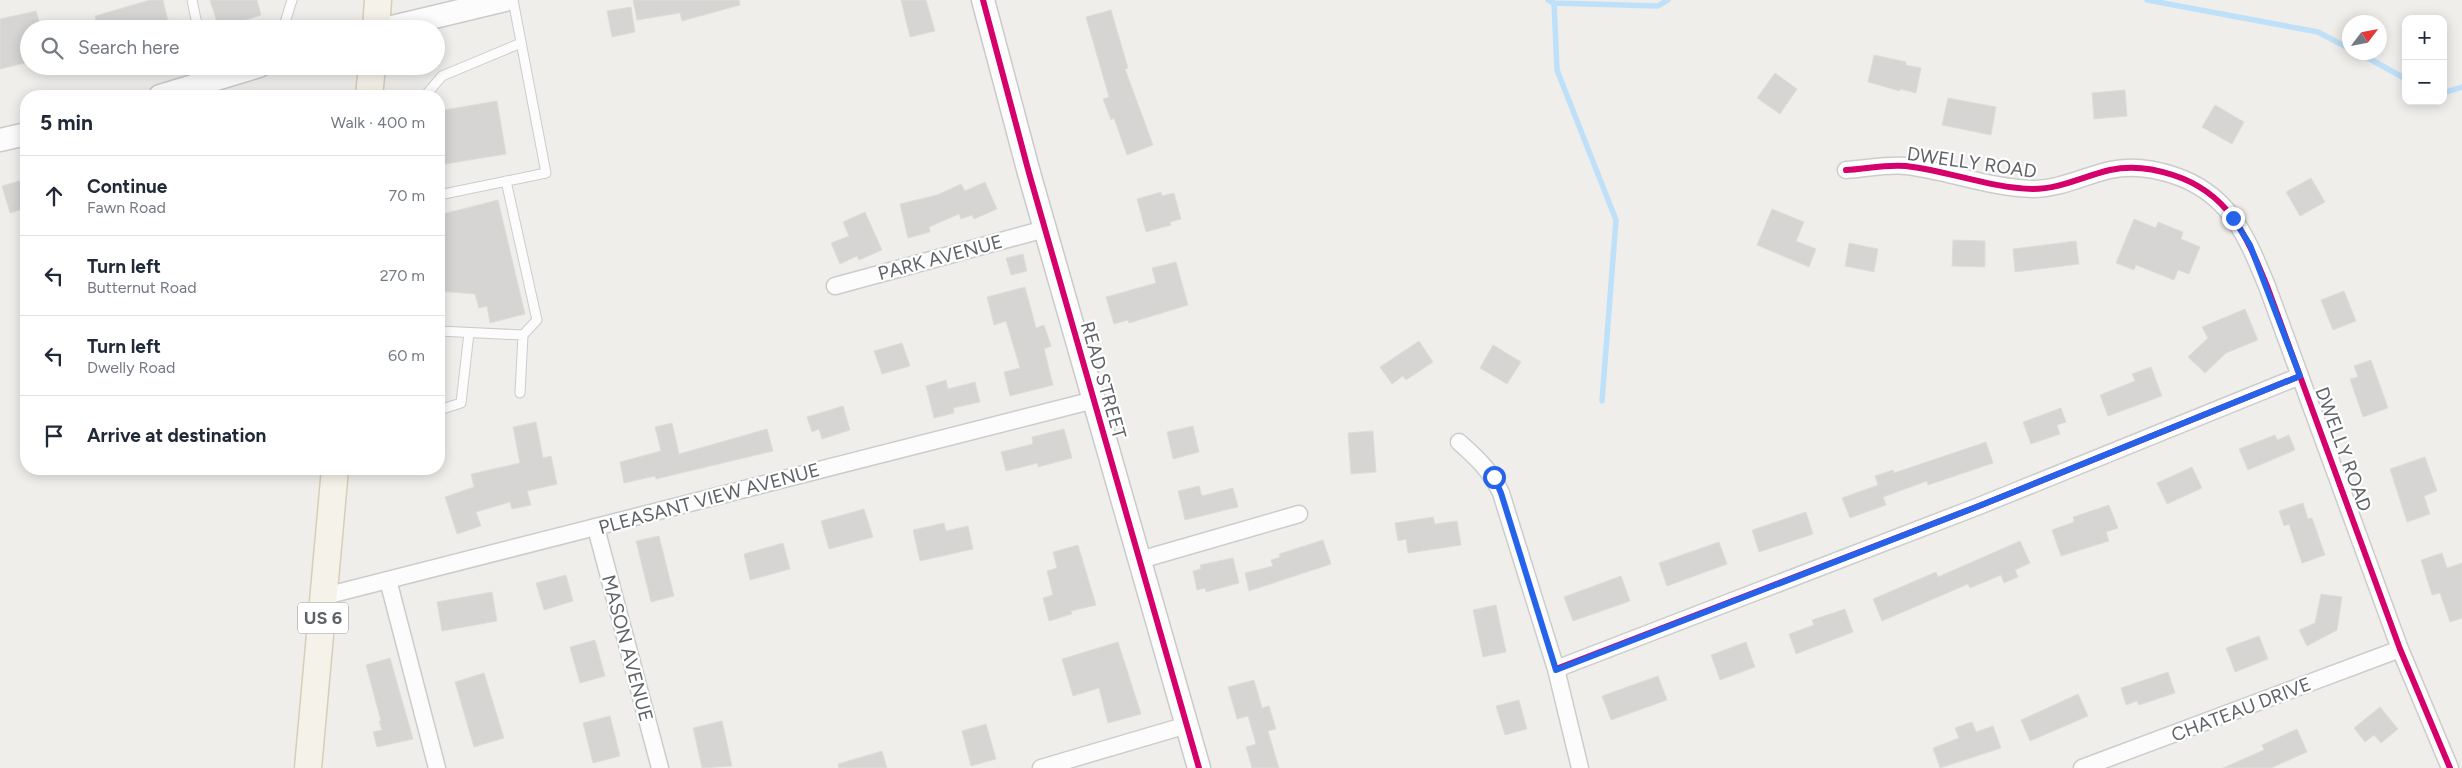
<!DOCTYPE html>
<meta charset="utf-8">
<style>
:root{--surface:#fff;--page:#f2f2f3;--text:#1f2937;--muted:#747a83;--line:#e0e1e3}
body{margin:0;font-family:Figtree,sans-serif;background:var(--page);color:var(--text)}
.controls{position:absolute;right:15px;top:15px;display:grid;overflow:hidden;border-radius:10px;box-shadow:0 2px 12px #0003}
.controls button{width:45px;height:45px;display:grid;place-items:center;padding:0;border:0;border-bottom:1px solid var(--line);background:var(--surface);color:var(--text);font:25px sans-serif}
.compass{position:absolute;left:2342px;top:15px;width:45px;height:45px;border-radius:50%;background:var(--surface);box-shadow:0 2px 12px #0003;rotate:58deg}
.stop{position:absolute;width:15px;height:15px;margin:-11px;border:4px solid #2563eb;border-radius:50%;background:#fff}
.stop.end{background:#2563eb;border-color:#fff;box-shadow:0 1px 5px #0008}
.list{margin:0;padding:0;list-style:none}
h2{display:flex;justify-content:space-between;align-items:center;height:65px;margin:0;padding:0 20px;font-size:21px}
h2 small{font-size:16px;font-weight:400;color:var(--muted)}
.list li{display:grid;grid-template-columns:32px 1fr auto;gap:15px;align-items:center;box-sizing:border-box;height:80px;padding:0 20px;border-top:1px solid var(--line)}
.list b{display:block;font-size:19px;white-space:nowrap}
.list p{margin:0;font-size:16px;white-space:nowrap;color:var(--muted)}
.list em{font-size:16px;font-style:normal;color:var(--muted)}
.icon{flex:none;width:28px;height:28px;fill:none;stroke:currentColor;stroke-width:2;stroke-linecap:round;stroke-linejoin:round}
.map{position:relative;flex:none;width:2462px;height:768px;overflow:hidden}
.search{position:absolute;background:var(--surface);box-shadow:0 2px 12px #0003;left:20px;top:20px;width:425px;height:55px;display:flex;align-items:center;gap:12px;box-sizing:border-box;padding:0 18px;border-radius:28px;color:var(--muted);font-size:19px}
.panel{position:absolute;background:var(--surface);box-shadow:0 2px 12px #0003;left:20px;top:90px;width:425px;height:385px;border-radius:20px}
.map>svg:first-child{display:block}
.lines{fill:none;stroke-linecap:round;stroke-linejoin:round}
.stream{stroke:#bfe0f9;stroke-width:5.5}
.building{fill:#d6d5d3;stroke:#deddd9}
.service-casing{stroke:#cbcccc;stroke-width:11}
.minor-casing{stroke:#cbcccc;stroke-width:19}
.secondary-casing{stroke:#cacacb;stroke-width:25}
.primary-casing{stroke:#d7ceb8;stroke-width:29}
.service{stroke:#fdfcfc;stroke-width:9}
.minor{stroke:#fdfcfc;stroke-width:16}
.secondary{stroke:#fdfcfc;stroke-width:22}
.primary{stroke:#f4f2e9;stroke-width:26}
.cycleway-casing{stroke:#fff;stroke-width:9}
.cycleway{stroke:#d6006c;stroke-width:6}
.route{stroke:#2563eb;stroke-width:6}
.labels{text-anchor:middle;stroke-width:4.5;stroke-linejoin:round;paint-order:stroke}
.shield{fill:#fff;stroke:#8f9295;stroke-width:1}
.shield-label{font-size:18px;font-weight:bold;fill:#5f6368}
.street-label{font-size:19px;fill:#5f6368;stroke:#fff}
</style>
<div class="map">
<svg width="2462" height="768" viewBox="0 0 2462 768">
<rect width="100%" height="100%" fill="#efeeea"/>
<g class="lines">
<!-- stream -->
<path class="stream" d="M1548,0l6,3 104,3 10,-6
M2147,0l171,32 32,17
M1554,3l3,67 59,150 -14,181
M2357,52l49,27
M2443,93l19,-6"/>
</g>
<!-- building -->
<path class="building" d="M150,0h13l7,29h-72l-3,-13z
M210,0h47l4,15 -42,14z
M633,0h106l1,5 -58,16 -2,-8 -43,7z
M901,0h25l9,31 -25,6z
M631,7l4,25 -23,5 -5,-26z
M1111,10l17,58 -3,1 28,76 -26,10 -13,-37 -3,2 -8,-21 6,-2 -23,-80z
M36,11l5,18h-12v33l-29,7v-50z
M1874,55l32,7v3l15,3 -5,25 -16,-4v2l-32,-9z
M1775,73l22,16 -17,25 -23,-16z
M2125,90l2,26 -33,3 -2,-26z
M1948,98l48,9 -5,28 -49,-10z
M497,101l9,53 -67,11v-54z
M2215,105l29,17 -12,22 -30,-17z
M2311,178l14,24 -25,14 -14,-24z
M26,179v29l-16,5 -8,-27z
M985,182l12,27 -23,10 -2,-4 -11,4 -2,-5 -30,13 1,5 -22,6 -8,-34 37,-9 24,-11 4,7z
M1161,192l1,4 12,-3 7,26 -11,3 1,3 -25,7 -9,-33z
M498,200l27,114 -35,9 -3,-17 -8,2 -4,-14 -36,-3v-76z
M1772,209l32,13 -8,19 20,8 -7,18 -52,-22z
M865,212l17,38 -23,10 -2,-4 -17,8 -9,-21 18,-7 -6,-14z
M2134,219l22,9 2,-6 25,10 -2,7 19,8 -11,27 -11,-4 -4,10 -38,-15 -2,5 -18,-7z
M1953,240l32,1v26l-33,-1z
M2076,241l3,23 -64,8 -2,-23z
M1849,243l29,6 -4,23 -29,-6z
M1023,254l4,17 -16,4 -5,-17z
M1176,262l12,43 -59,18 -1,-3 -14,4 -8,-27 50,-14 -4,-15z
M1025,287l11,41 8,-3 7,21 -7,3 9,36 -43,11 -6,-24 16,-4 -14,-47 -12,4 -7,-28z
M2344,291l12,30 -23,9 -12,-30z
M2245,309l13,31 -32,13 -21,20 -17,-16 20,-19 -6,-11z
M1419,341l14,21 -27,18 -3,-4 -11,8 -12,-17z
M902,343l8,23 -28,8 -8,-23z
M1493,345l28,17 -14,22 -27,-16z
M2371,360l17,48 -25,9 -13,-38 8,-2 -4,-11z
M2151,367l11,29 -54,20 -8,-21 35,-14 -3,-7z
M946,380l2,9 27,-7 5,20 -27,6 1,5 -20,5 -8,-32z
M843,406l7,24 -28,9 -3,-10 -7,3 -5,-15z
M2061,408l5,14 -9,3 3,9 -29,10 -8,-22z
M536,422l7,36 8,-2 6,28 -30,7 4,14 -19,4 -2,-7 -34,10 5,14 -24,8 -12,-37 29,-10 -3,-13 49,-11 -7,-36z
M672,423l7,31 88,-25 6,22 -117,28 -1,-3 -31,7 -4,-21 41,-11 -6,-24z
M1193,426l6,26 -26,7 -6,-27z
M1064,429l8,29 -34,9v-4l-32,8 -5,-19 32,-8 -1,-7z
M1373,431l3,41 -25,2 -3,-41z
M2275,435l2,5 12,-5 6,15 -47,20 -9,-21z
M1986,442l7,21 -65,22 -1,-4 -44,16 3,8 -36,13 -8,-20 36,-13 -3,-9 18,-6 1,3z
M2425,457l12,34 -13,5 6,18 -23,8 -17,-53z
M2192,467l10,21 -35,16 -10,-21z
M1199,486l3,10 31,-8 5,19 -53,13 -7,-29z
M2303,503l5,16 4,-1 13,37 -23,8 -13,-39 -5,2 -5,-15z
M2109,505l9,23 -12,4 3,9 -48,15 -9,-26 22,-8 -1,-5z
M864,509l9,28 -44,12 -8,-28z
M1806,512l7,22 -54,18 -7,-22z
M1433,517l2,7 22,-3 4,24 -53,8 -2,-14 -8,2 -3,-18z
M944,523l2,8 22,-5 5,23 -53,12 -7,-31z
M659,536l15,60 -23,6 -15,-61z
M1323,540l8,24 -82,27 -4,-18 28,-7 -2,-6 9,-3 -1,-3z
M2020,541l10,22 -15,7 3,7 -14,6 -3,-8 -31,13 -2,-4 -86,37 -9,-22 63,-27 2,5z
M1719,542l8,22 -60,22 -8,-23z
M783,543l7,26 -40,11 -6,-26z
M1078,545l18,60 -25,6 1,3 -23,7 -6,-23 10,-3 -6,-24 10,-3 -4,-16z
M2442,553l5,15 15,-5v55l-12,4 -10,-29 -8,2 -11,-35z
M1233,558l6,25 -33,9 -1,-4 -8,2 -4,-19 8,-2 -1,-4z
M566,575l7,26 -29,9 -8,-27z
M1621,576l9,25 -57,20 -9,-24z
M492,592l5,29 -55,10 -5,-29z
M2321,594l21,3 -5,33 -30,16 -8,-16 16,-7z
M1496,605l10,47 -23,5 -10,-47z
M1845,609l8,23 -57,22 -7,-20 25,-9 -2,-5z
M2259,636l9,23 -33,13 -9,-24z
M595,640l10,36 -25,7 -10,-36z
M1118,642l23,72 -33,9 -9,-35 -26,8 -11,-37z
M1746,642l9,25 -35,13 -9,-25z
M390,658l23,81 -36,8 -4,-15 9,-2 -3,-9h2l-15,-56z
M2168,672l7,21 -36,12 -2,-4 -11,4 -5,-17z
M484,673l20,65 -30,9 -19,-65z
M1658,676l9,24 -56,20 -9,-24z
M1254,680l8,28 7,-2 7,23 -8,2 11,37h-27l-6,-21 10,-3 -8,-28 -11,3 -9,-32z
M2078,694l10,22 -58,25 -9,-21z
M1519,700l8,29 -22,6 -9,-29z
M2380,707l18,22 -17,14 -7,-8 -9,7 -11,-14z
M610,716l10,40 -27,7 -10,-40z
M722,721l10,45 -30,2 -9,-40z
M1972,722l4,10 17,-6 8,22 -61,20 -7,-20 26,-10 -4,-10z
M986,724l10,35 -25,7 -9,-35z
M2297,729l10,23 -36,16h-48l41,-18 -2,-5z
M882,751l5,17h-48l-1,-4z"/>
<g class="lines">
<defs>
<path id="service" d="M192,0l6,29
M283,29l9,-29
M206,66l3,15
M425,96l17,-20 79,-33
M506,181l31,139 -14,15
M439,195l107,-22 -33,-173
M439,331l84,4 -3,58
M439,410l22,-7 8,-70"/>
<path id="minor" d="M1846,170c19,-1 41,-6 60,-4 43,5 84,22 127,23 27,0 51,-13 77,-19 22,-5 42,-2 63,5 56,18 73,60 94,111l133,363 50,119
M835,286l210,-57
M1459,442c18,16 32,29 42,51l55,176 24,99
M596,528l64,240
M1140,560l159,-46
M388,580l49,188
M325,596l769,-196
M1556,669l423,-163 321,-130
M1041,768l146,-43
M2082,768l318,-119"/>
<path id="secondary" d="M983,0l46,173 170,595
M384,29l121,-29
M160,96l99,-30
M0,140l26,-6"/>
<path id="primary" d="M376,29l2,-29
M369,96l3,-30
M308,768l27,-299"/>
</defs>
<!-- service casing -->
<use href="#service" class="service-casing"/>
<!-- minor casing -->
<use href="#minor" class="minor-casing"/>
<!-- secondary casing -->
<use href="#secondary" class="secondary-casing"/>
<!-- primary casing -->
<use href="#primary" class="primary-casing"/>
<!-- service -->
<use href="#service" class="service"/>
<!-- minor -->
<use href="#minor" class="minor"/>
<!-- secondary -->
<use href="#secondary" class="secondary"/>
<!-- primary -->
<use href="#primary" class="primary"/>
<defs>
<path id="cycleway" d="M983,0l46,173 170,595
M1846,170c19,-1 41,-6 60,-4 43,5 84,22 127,23 27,0 51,-13 77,-19 22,-5 42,-2 63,5 56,18 73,60 94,111l133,363 50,119
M1556,669l423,-163 321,-130"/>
</defs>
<!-- cycleway casing -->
<use href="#cycleway" class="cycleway-casing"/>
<!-- cycleway -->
<use href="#cycleway" class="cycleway"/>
</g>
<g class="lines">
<!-- route -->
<path class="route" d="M1494,477l7,16 55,177 423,-164 321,-130 -50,-131 -17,-27"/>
</g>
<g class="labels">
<!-- shield labels -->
<rect class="shield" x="298" y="602.5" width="50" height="31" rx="4"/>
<g class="shield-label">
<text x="323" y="624">US 6</text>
</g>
<!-- street labels -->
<g class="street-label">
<text transform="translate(1972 162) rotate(8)" y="7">DWELLY ROAD</text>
<text transform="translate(940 257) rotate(-15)" y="7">PARK AVENUE</text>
<text transform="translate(1104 380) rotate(74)" y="7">READ STREET</text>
<text transform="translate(2344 449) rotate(70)" y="7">DWELLY ROAD</text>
<text transform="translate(709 498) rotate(-15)" y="7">PLEASANT VIEW AVENUE</text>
<text transform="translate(628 648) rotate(75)" y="7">MASON AVENUE</text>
<text transform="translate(2241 709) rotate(-21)" y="7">CHATEAU DRIVE</text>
</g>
</g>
</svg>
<div class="controls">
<button>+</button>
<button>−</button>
</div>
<svg class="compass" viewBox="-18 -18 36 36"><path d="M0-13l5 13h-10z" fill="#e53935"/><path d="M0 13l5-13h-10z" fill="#747a83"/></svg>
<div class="stop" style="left:1494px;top:477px"></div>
<div class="stop end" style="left:2233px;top:218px"></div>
<div class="search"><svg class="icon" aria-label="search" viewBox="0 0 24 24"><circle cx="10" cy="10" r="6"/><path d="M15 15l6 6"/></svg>Search here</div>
<section class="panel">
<h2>5 min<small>Walk · 400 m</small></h2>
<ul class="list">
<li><svg class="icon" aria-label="ahead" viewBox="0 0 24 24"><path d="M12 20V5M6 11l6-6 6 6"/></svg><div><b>Continue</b><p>Fawn Road</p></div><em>70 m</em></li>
<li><svg class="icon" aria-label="left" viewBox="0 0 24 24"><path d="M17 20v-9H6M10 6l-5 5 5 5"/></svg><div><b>Turn left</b><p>Butternut Road</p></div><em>270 m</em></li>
<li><svg class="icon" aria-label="left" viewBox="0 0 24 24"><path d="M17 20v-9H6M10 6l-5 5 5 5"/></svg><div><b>Turn left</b><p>Dwelly Road</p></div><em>60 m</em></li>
<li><svg class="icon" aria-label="arrive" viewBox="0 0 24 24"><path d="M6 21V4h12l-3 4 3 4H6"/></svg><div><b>Arrive at destination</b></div></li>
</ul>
</section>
</div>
